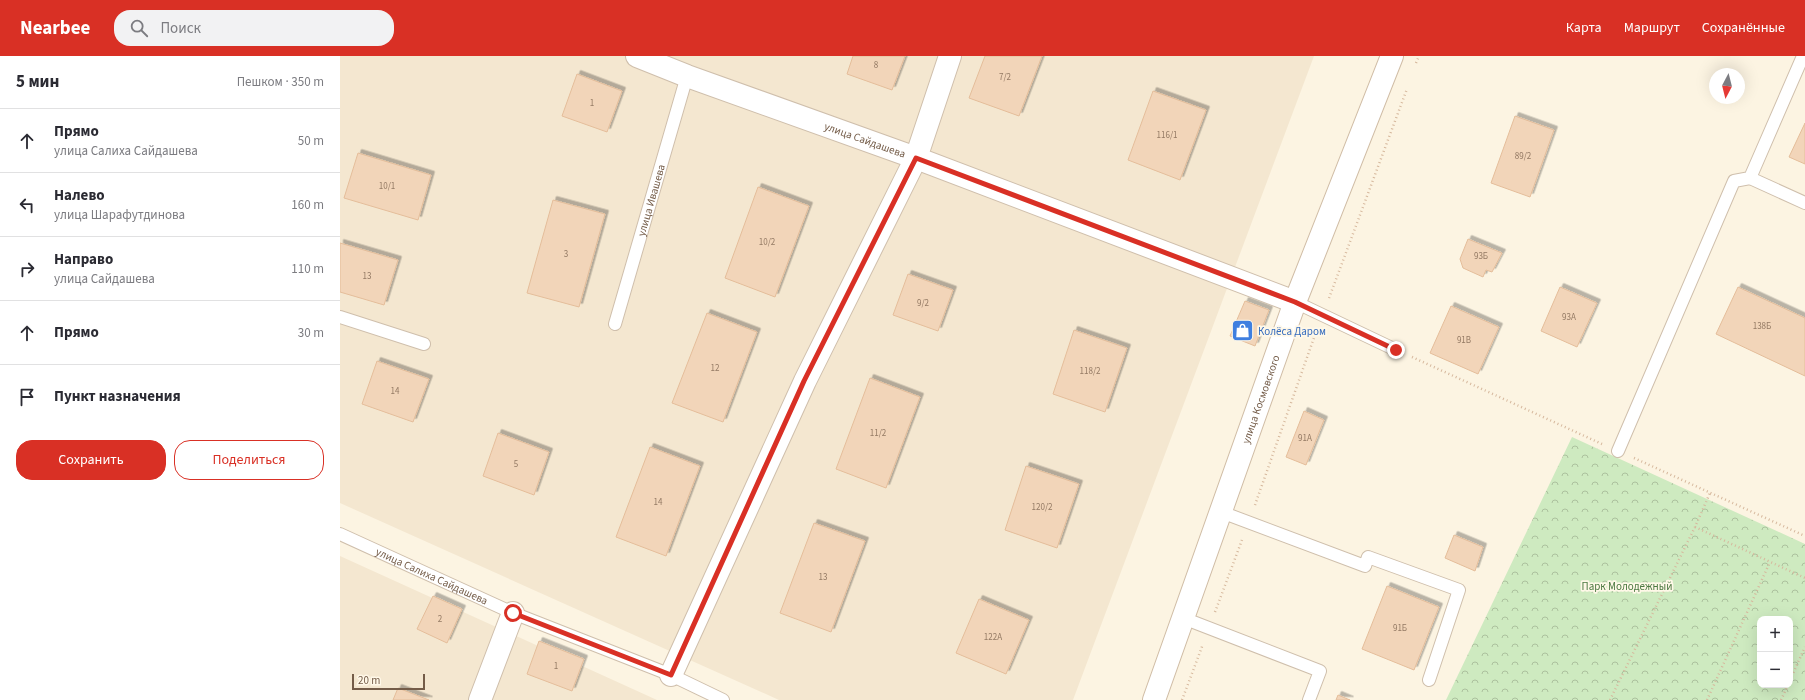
<!DOCTYPE html>
<html lang="ru">
<meta charset="utf-8">
<style>
:root{--surface:#fff;--page:#f2f2f3;--text:#2b2b33;--muted:#7c7c81;--line:#e1e1e2;--accent:#d93025}
body{margin:0;font-family:"Source Sans 3",sans-serif;background:var(--page);color:var(--text)}
.controls{position:absolute;right:12px;bottom:12px;display:grid;overflow:hidden;border-radius:8px;box-shadow:0 4px 16px #0002}
.controls button{width:36px;height:36px;display:grid;place-items:center;padding:0;border:0;border-bottom:1px solid var(--line);background:var(--surface);color:var(--text);font:20px sans-serif}
.compass{position:absolute;left:1369px;top:12px;width:36px;height:36px;border-radius:50%;background:var(--surface);box-shadow:0 4px 16px #0002;rotate:187deg}
.scale{position:absolute;left:12px;bottom:10px;width:73px;box-sizing:border-box;padding-left:4px;border:2px solid #745c48;border-top:0;font-size:11px;line-height:14px;white-space:nowrap;color:#745c48;-webkit-text-stroke:3px #fff8e8;paint-order:stroke}
.stop{position:absolute;width:12px;height:12px;margin:-9px;border:3px solid #d93025;border-radius:50%;background:#fff}
.stop.end{background:#d93025;border-color:#fff;box-shadow:0 1px 4px #0008}
.list{margin:0;padding:0;list-style:none}
h2{display:flex;justify-content:space-between;align-items:center;height:52px;margin:0;padding:0 16px;font-size:17px}
h2 small{font-size:13px;font-weight:400;color:var(--muted)}
.list li{display:grid;grid-template-columns:26px 1fr auto;gap:12px;align-items:center;box-sizing:border-box;height:64px;padding:0 16px;border-top:1px solid var(--line)}
.list b{display:block;font-size:15px;white-space:nowrap}
.list p{margin:0;font-size:13px;white-space:nowrap;color:var(--muted)}
.list em{font-size:13px;font-style:normal;color:var(--muted)}
.actions{display:flex;gap:8px;padding:12px 16px}
.actions a{flex:1;padding:9px 0;border:1px solid var(--accent);border-radius:16px;text-align:center;font-size:14px;color:var(--accent)}
.actions .main{background:var(--accent);color:#fff}
.icon{flex:none;width:22px;height:22px;fill:none;stroke:currentColor;stroke-width:2;stroke-linecap:round;stroke-linejoin:round}
.map{position:relative;flex:none;width:1465px;height:644px;overflow:hidden}
header{display:flex;align-items:center;gap:24px;box-sizing:border-box;height:56px;padding:0 20px;background:var(--accent);color:#fff}
header strong{font-size:19px}
nav{display:flex;gap:22px;margin-inline-start:auto;font-size:14px}
.search{width:280px;height:36px;background:var(--page);display:flex;align-items:center;gap:10px;box-sizing:border-box;padding:0 14px;border-radius:16px;color:var(--muted);font-size:15px}
main{display:flex}
aside{flex:1;background:var(--surface)}
.map>svg:first-child{display:block}
.residential{fill:#f4e7d0}
.park{fill:url(#park-crowns);fill-rule:evenodd}
.building{fill:#f2d5b9;stroke:#e4bd9a;filter:url(#shadow)}
.lines{fill:none;stroke-linecap:round;stroke-linejoin:round}
.lane-casing{stroke:#cfbfac;stroke-width:14}
.street-casing{stroke:#cfbfac;stroke-width:24}
.secondary-casing{stroke:#d0bda6;stroke-width:24}
.path{stroke:#d6b89d;stroke-width:2.5;stroke-dasharray:1 3;stroke-linecap:butt}
.lane{stroke:#fff;stroke-width:12}
.street{stroke:#fff;stroke-width:22}
.secondary{stroke:#fff;stroke-width:22}
.route{stroke:#d93025;stroke-width:5}
.labels{text-anchor:middle;stroke-width:3.5;stroke-linejoin:round;paint-order:stroke}
.number-label{font-size:9px;fill:#947a64}
.street-label{font-size:11px;fill:#745c48;stroke:#fff8e8}
.shop-label{font-size:11px;fill:#366cbe;stroke:#fff8e8;text-anchor:start}
.park-label{font-size:11px;fill:#4c7941;stroke:#fff8e8}
</style>
<header>
<strong>Nearbee</strong>
<div class="search"><svg class="icon" aria-label="search" viewBox="0 0 24 24"><circle cx="10" cy="10" r="6"/><path d="M15 15l6 6"/></svg>Поиск</div>
<nav><a>Карта</a><a>Маршрут</a><a>Сохранённые</a></nav>
</header>
<main>
<aside>
<h2>5 мин<small>Пешком · 350 m</small></h2>
<ul class="list">
<li><svg class="icon" aria-label="ahead" viewBox="0 0 24 24"><path d="M12 20V5M6 11l6-6 6 6"/></svg><div><b>Прямо</b><p>улица Салиха Сайдашева</p></div><em>50 m</em></li>
<li><svg class="icon" aria-label="left" viewBox="0 0 24 24"><path d="M17 20v-9H6M10 6l-5 5 5 5"/></svg><div><b>Налево</b><p>улица Шарафутдинова</p></div><em>160 m</em></li>
<li><svg class="icon" aria-label="right" viewBox="0 0 24 24"><path d="M7 20v-9h11M14 6l5 5-5 5"/></svg><div><b>Направо</b><p>улица Сайдашева</p></div><em>110 m</em></li>
<li><svg class="icon" aria-label="ahead" viewBox="0 0 24 24"><path d="M12 20V5M6 11l6-6 6 6"/></svg><div><b>Прямо</b></div><em>30 m</em></li>
<li><svg class="icon" aria-label="arrive" viewBox="0 0 24 24"><path d="M6 21V4h12l-3 4 3 4H6"/></svg><div><b>Пункт назначения</b></div></li>
</ul>
<div class="actions"><a class="main">Сохранить</a><a>Поделиться</a></div>
</aside>
<div class="map">
<svg width="1465" height="644" viewBox="0 0 1465 644">
<defs>
<pattern id="park-crowns" width="20" height="18" patternUnits="userSpaceOnUse"><rect width="20" height="18" fill="#ceeac0"/><path d="M2 6a3 3 0 1 1 6 0M12 15a3 3 0 1 1 6 0" fill="none" stroke="#acc19e"/></pattern>
<filter id="shadow"><feDropShadow dx="3.5" dy="-3.5" stdDeviation="0" flood-color="#0004"/></filter>
</defs>
<rect width="100%" height="100%" fill="#fcf4e2"/>
<!-- residential -->
<path class="residential" d="M0,0h974l-241,644h-294l-439,-197z
M0,500l317,144h-317z"/>
<!-- park -->
<path class="park" d="M1232,381l233,107v156h-359zM1420,563h30v66h-30z"/>
<!-- building -->
<path class="building" d="M513,0h52l-13,34 -45,-16z
M645,0h57l-23,60 -50,-18z
M237,18l45,17 -15,41 -45,-16z
M813,35l53,19 -26,70 -52,-20z
M1175,60l39,14 -24,67 -39,-14z
M1465,67v41l-16,-7z
M18,97l73,22 -13,45 -74,-22z
M418,131l51,19 -34,91 -50,-19z
M213,144l52,14 -26,93 -52,-14z
M1128,183l34,14 -10,19 -6,-2 -3,7 -20,-9 -3,-9z
M0,187l58,17 -14,45 -44,-13z
M568,218l45,16 -15,41 -45,-16z
M1220,231l37,16 -20,44 -36,-16z
M1398,231l67,31v58l-89,-42z
M905,245l24,9 -14,36 -25,-10z
M1111,250l48,21 -21,47 -48,-21z
M367,257l50,19 -34,90 -51,-19z
M734,274l53,18 -22,64 -52,-18z
M37,305l52,18 -16,43 -51,-18z
M530,322l50,19 -34,91 -50,-19z
M964,355l20,9 -18,45 -20,-8z
M158,377l51,19 -15,43 -51,-19z
M310,391l50,19 -34,90 -50,-19z
M686,410l53,18 -22,64 -52,-18z
M474,467l51,18 -34,91 -51,-19z
M1114,479l29,12 -8,24 -30,-13z
M1047,530l52,21 -25,63 -52,-21z
M93,540l29,13 -15,34 -30,-14z
M639,543l50,21 -23,54 -50,-21z
M199,585l45,18 -12,32 -45,-17z
M58,632l31,12h-36z
M998,639l12,5h-14z"/>
<g class="lines">
<defs>
<g id="lane">
<path d="M1410,122l55,25"/>
<path d="M955,246l101,48"/>
<path d="M0,261l84,27"/>
<path id="s1" d="M275,268l72,-248"/>
<path d="M1278,395l116,-270 16,-3 53,-122"/>
<path d="M881,456l144,54 3,-9 91,33 -30,90"/>
<path id="s2" d="M0,478l173,79 158,62 52,25"/>
<path d="M843,562l137,53 -11,29"/>
</g>
<g id="street">
<path id="s3" d="M297,0l50,20 229,82 379,144"/>
<path d="M331,619l134,-294 111,-223 34,-102"/>
<path d="M140,644l33,-87"/>
</g>
<g id="secondary">
<path id="s4" d="M814,644l141,-398 97,-246"/>
</g>
</defs>
<!-- lane casing -->
<use href="#lane" class="lane-casing"/>
<!-- street casing -->
<use href="#street" class="street-casing"/>
<!-- secondary casing -->
<use href="#secondary" class="secondary-casing"/>
<!-- path -->
<path class="path" d="M1076,7l3,-7
M989,242l78,-209
M1072,301l190,87
M1294,402l171,78
M915,449l61,-173
M1355,471l110,51
M875,556l27,-72
M1450,624l15,-33
M842,644l21,-56
M1270,644l85,-173 15,-34
M1367,644l63,-138
M1441,644l7,-15"/>
<!-- lane -->
<use href="#lane" class="lane"/>
<!-- street -->
<use href="#street" class="street"/>
<!-- secondary -->
<use href="#secondary" class="secondary"/>
</g>
<g class="lines">
<!-- route -->
<path class="route" d="M173,557l158,62 133,-294 112,-223 379,144 101,48"/>
</g>
<!-- icons -->
<defs>
<symbol id="shop-square" viewBox="-11 -11 22 22"><rect x="-9" y="-9" width="18" height="18" rx="4" fill="#3f7fe0" stroke="#fff8e8"/><path d="M-5-2.5h2.3a2.7 3.5 0 0 1 5.4 0H5L5.5 6h-11ZM-1.5-2.5h3a1.5 2.3 0 0 0-3 0Z" fill="#fff"/></symbol>
</defs>
<g fill-rule="evenodd">
<use href="#shop-square" x="890" y="262" width="25" height="25"/>
</g>
<g class="labels">
<!-- number labels -->
<g class="number-label">
<text x="536" y="12">8</text>
<text x="665" y="24">7/2</text>
<text x="252" y="50">1</text>
<text x="827" y="82">116/1</text>
<text x="1183" y="103">89/2</text>
<text x="47" y="133">10/1</text>
<text x="427" y="189">10/2</text>
<text x="226" y="201">3</text>
<text x="1141" y="203">93Б</text>
<text x="27" y="223">13</text>
<text x="583" y="250">9/2</text>
<text x="1229" y="264">93А</text>
<text x="1422" y="273">138Б</text>
<text x="1124" y="287">91В</text>
<text x="375" y="315">12</text>
<text x="750" y="318">118/2</text>
<text x="55" y="338">14</text>
<text x="538" y="380">11/2</text>
<text x="965" y="385">91А</text>
<text x="176" y="411">5</text>
<text x="318" y="449">14</text>
<text x="702" y="454">120/2</text>
<text x="483" y="524">13</text>
<text x="100" y="566">2</text>
<text x="1060" y="575">91Б</text>
<text x="653" y="584">122А</text>
<text x="216" y="613">1</text>
</g>
<!-- street labels -->
<g class="street-label">
<text dy="4" stroke="none"><textPath href="#s3" startOffset="243">улица Сайдашева</textPath></text>
<text dy="4" stroke="none"><textPath href="#s1" startOffset="129">улица Ивашева</textPath></text>
<text dy="4" stroke="none"><textPath href="#s4" startOffset="319">улица Космовского</textPath></text>
<text dy="4" stroke="none"><textPath href="#s2" startOffset="101">улица Салиха Сайдашева</textPath></text>
</g>
<!-- shop labels -->
<g class="shop-label">
<text x="918" y="279">Колёса Даром</text>
</g>
<!-- park labels -->
<g class="park-label">
<text x="1287" y="534">Парк Молодежный</text>
</g>
</g>
</svg>
<div class="controls">
<button>+</button>
<button>−</button>
</div>
<svg class="compass" viewBox="-18 -18 36 36"><path d="M0-13l5 13h-10z" fill="#e53935"/><path d="M0 13l5-13h-10z" fill="#7c7c81"/></svg>
<div class="scale">20 m</div>
<div class="stop" style="left:173px;top:557px"></div>
<div class="stop end" style="left:1056px;top:294px"></div>
</div>
</main>
